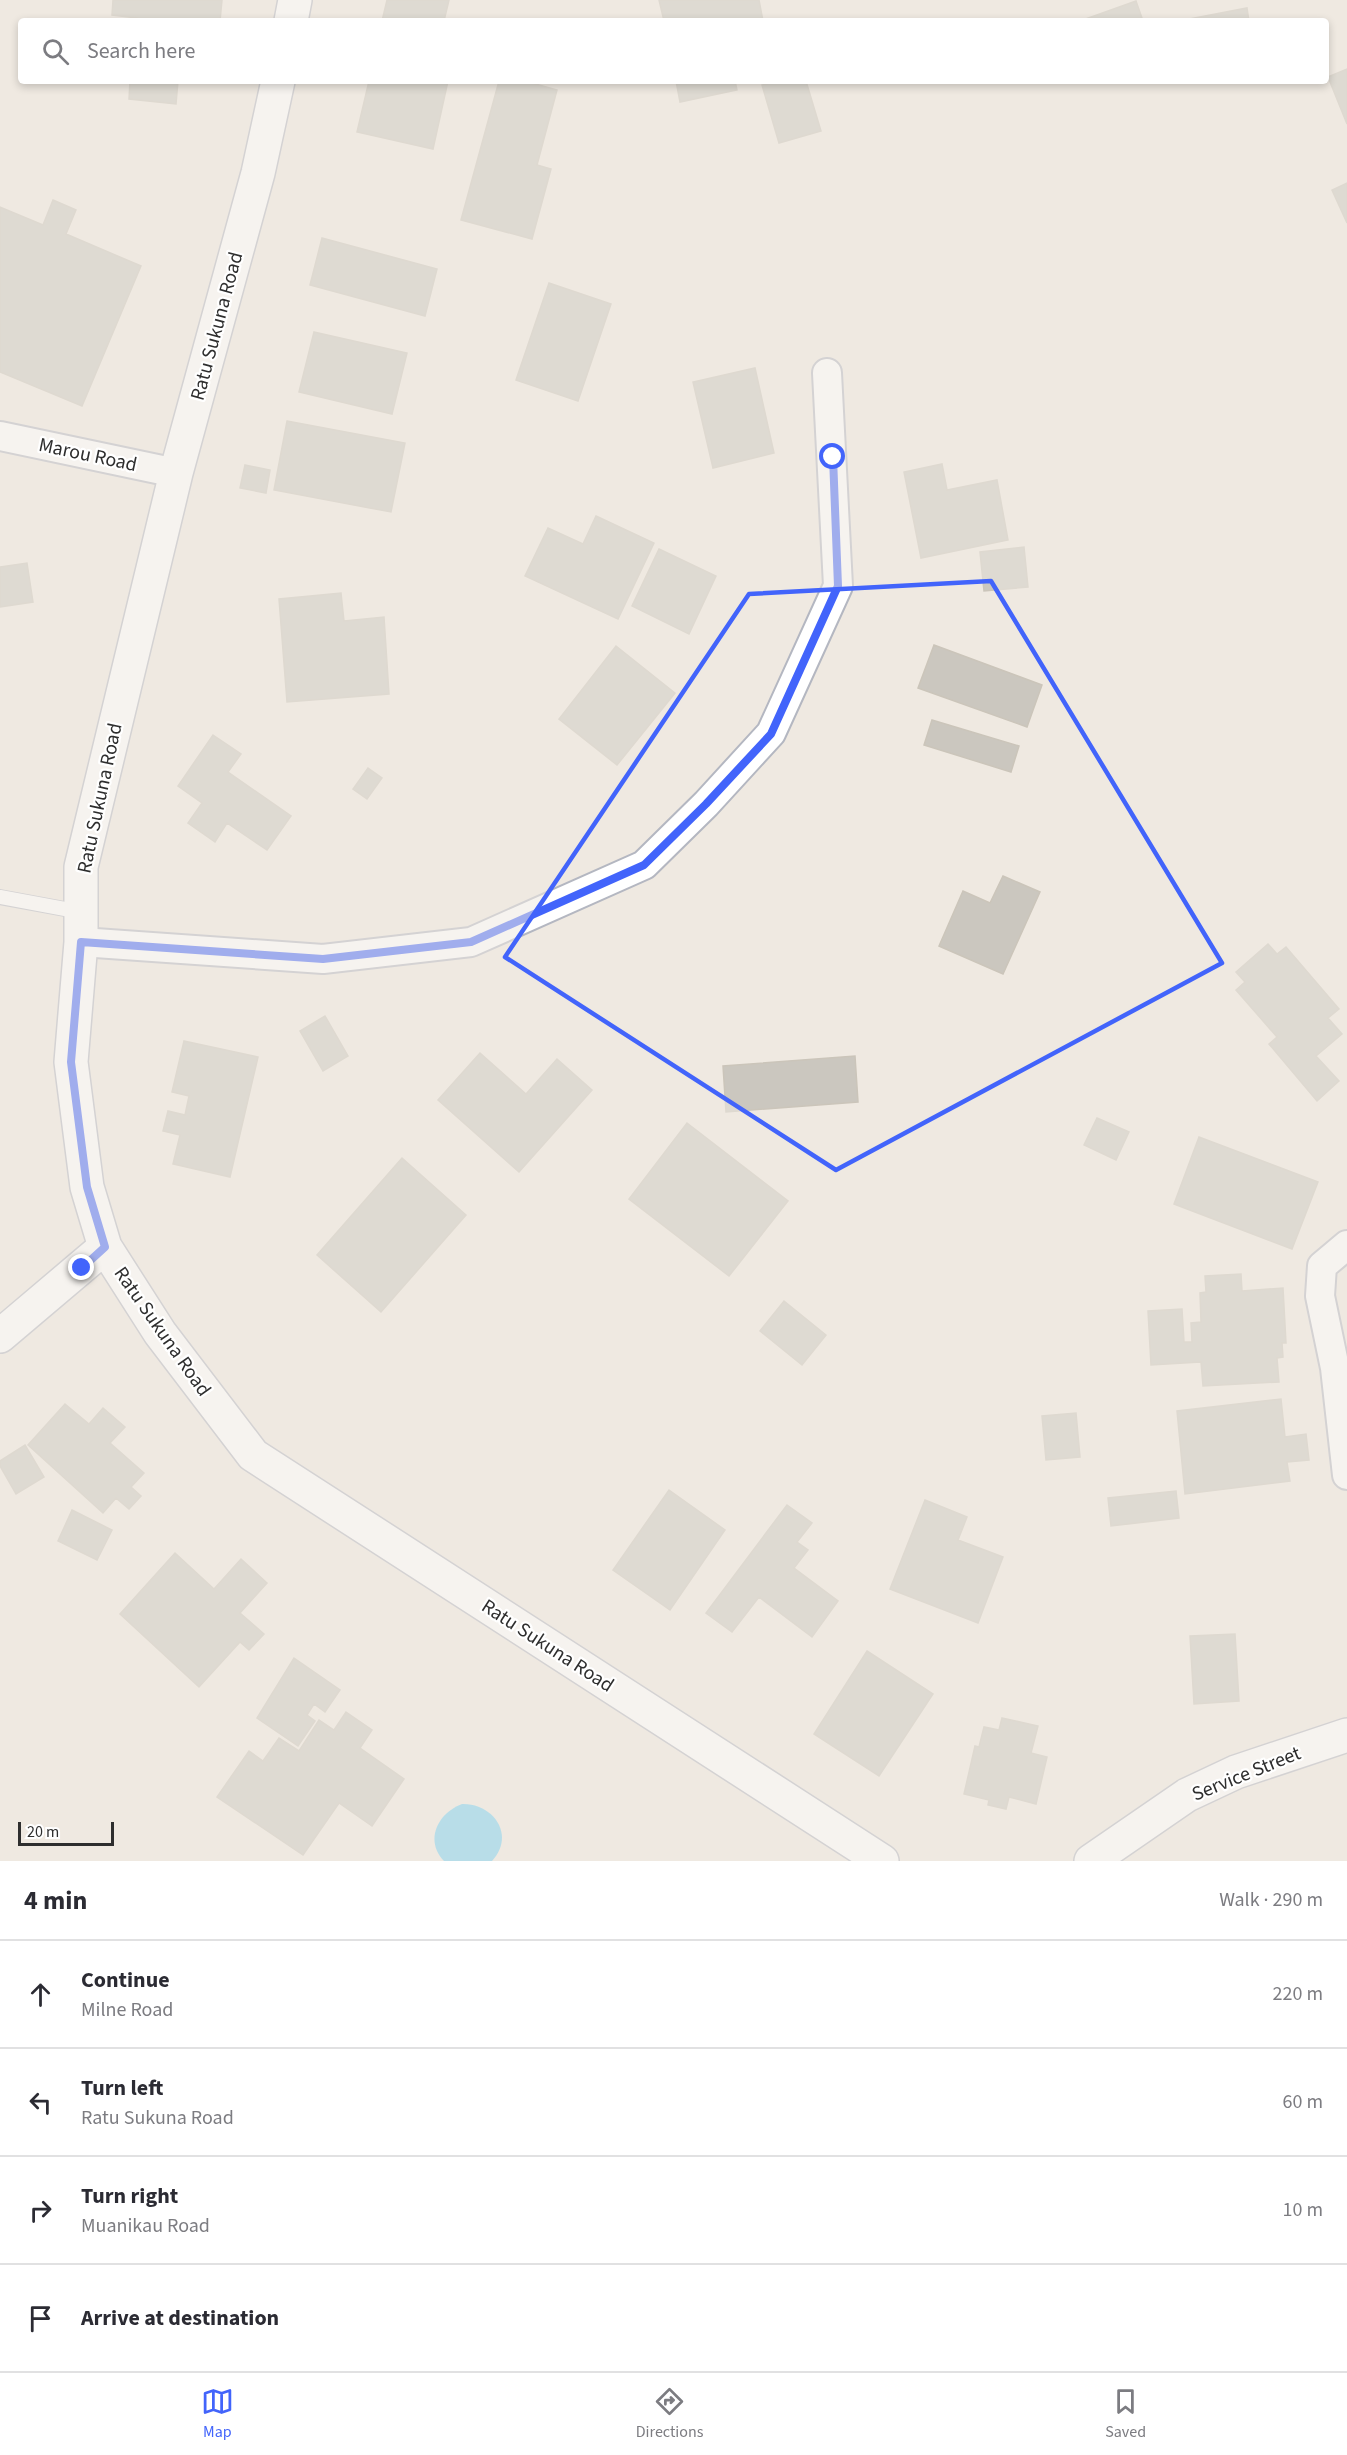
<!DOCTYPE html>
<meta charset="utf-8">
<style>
:root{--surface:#fff;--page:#f2f2f3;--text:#2b2b33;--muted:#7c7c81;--line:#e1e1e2;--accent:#4264fb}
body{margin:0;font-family:"Source Sans 3",sans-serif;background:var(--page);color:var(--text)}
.scale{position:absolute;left:18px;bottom:15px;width:96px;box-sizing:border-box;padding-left:6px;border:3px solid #2e2e2e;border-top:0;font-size:16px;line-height:21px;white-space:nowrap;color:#2e2e2e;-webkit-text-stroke:4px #fff;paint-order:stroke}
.stop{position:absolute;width:18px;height:18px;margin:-14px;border:4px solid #4264fb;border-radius:50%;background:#fff}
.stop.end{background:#4264fb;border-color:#fff;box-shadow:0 2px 6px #0008}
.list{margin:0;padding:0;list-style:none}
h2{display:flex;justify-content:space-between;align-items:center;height:78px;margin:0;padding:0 24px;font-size:26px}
h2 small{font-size:20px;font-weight:400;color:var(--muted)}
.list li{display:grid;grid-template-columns:39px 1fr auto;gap:18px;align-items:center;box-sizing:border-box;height:108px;padding:0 24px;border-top:2px solid var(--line)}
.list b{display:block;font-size:22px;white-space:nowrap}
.list p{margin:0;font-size:20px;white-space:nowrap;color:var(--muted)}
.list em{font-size:20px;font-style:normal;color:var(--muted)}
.icon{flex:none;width:33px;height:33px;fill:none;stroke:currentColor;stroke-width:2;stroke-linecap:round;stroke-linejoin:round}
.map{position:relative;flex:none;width:1347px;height:1861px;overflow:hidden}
.search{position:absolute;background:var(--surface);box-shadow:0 3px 9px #0003;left:18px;right:18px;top:18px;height:66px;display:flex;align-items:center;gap:15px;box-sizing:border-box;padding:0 21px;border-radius:6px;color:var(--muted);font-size:22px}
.sheet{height:510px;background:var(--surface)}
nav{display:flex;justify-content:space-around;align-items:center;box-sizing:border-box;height:84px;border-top:2px solid var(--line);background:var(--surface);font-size:16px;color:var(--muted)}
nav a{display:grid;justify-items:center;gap:3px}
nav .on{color:var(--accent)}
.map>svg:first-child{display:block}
.water{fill:#75cff0}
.building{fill:#cbc7bf;stroke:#cbc5ba;stroke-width:1.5}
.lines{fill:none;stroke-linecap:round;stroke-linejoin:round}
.service-casing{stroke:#b4b7c1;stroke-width:16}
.minor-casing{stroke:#b4b7c1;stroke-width:32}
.secondary-casing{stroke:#b4b7c1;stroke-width:36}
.service{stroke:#fff;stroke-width:14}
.minor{stroke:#fff;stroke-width:28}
.secondary{stroke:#fff;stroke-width:33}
.route{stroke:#4264fb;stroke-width:8}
.marked{fill:none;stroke:#4264fb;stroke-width:4.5;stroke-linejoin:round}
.labels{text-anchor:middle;stroke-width:4.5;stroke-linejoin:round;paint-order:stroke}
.street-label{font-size:20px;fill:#2e2e2e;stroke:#fff}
</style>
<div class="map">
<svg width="1347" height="1861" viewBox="0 0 1347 1861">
<rect width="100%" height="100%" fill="#efe9e1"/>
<!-- water -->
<path class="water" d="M462,1804c31,-1 54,31 30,57h-48c-20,-21 -6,-48 18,-57z"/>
<!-- building -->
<path class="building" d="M113,0h109l-2,21h-83v-3l-25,-3z
M387,0h62l-5,21h-62z
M659,0h100l4,21h-99z
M1136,1l7,20h-63z
M1247,8l2,13h-70z
M1347,69v55l-19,-47z
M130,81h48l-2,23 -47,-5z
M369,81h79l-15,68 -76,-17z
M499,81h26l32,9 -20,75 14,4 -19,70 -71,-19z
M676,81h59l2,9 -57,12z
M776,81h30l15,50 -42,12 -17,-58z
M1347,183v40l-15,-33z
M53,200l23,10 -10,24 75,32 -59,140 -82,-34v-165l43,18z
M322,238l115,31 -12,47 -115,-31z
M549,283l62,21 -33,97 -62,-21z
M314,332l93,21 -15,61 -93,-22z
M755,368l19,85 -61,15 -20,-86z
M287,421l118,22 -14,69 -117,-22z
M942,464l5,26 50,-10 11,60 -87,18 -17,-86z
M245,465l25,5 -4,23 -26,-5z
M596,516l58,27 -36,76 -93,-43 23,-48 35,16z
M1024,547l4,40 -44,4 -4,-39z
M659,549l57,27 -27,58 -57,-28z
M27,563l6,39 -33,5v-40z
M341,593l3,28 40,-4 5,77 -102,8 -8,-103z
M934,645l108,40 -15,42 -109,-39z
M616,646l59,47 -58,72 -58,-46z
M932,720l87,26 -8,26 -87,-27z
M213,735l28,19 -13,18 63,44 -24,34 -40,-27 -12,19 -27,-19 14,-20 -24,-17z
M368,768l14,10 -15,21 -14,-10z
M1003,876l37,16 -37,82 -64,-28 24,-55 27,12z
M1268,944l9,10 9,-7 53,62 -11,9 14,16 -26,22 23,25 -22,20 -48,-57 8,-7 -41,-47 9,-8 -9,-10z
M325,1016l23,40 -25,15 -23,-40z
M184,1041l74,16 -28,120 -57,-13 7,-29 -17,-4 5,-20 17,4 4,-19 -17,-4z
M480,1053l46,41 31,-35 35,31 -73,82 -81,-72z
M855,1056l3,46 -132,10 -3,-46z
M1097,1118l32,14 -13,28 -32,-15z
M687,1123l101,78 -59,75 -100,-77z
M1199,1137l119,45 -26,67 -118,-45z
M402,1158l64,57 -85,97 -64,-57z
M1241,1274l1,17 41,-3 3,55h-4l1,14 -6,1 2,24 -76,4 -2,-24 -50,3 -3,-54 34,-2 2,33h8l-1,-19 10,-1 -1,-29 6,-1 -1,-16z
M784,1301l42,34 -24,30 -42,-34z
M1281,1399l4,38 21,-3 3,26 -22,2 3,19 -105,13 -8,-83z
M65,1404l24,20 14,-16 22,19 -15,16 34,30 -13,14 10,9 -12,13 -13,-11 -13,15 -75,-68z
M1076,1413l4,44 -34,3 -4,-44z
M25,1445l19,32 -28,17 -16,-28v-5z
M669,1490l56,40 -55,80 -57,-40z
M1176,1491l3,27 -68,8 -3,-28z
M925,1500l42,17 -9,23 45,17 -25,66 -88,-34z
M787,1505l25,18 -15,19 11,8 -14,18 44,33 -26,36 -53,-40 -27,35 -26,-19z
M72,1510l40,20 -15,30 -39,-19z
M175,1553l39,36 27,-30 26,24 -27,30 24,21 -15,16 -9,-8 -41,45 -79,-73z
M1235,1634l4,67 -45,3 -4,-68z
M867,1651l66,43 -54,82 -65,-42z
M294,1658l46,32 -15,22 -11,-8 -7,11 8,6 -17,25 -41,-28z
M346,1712l26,18 -12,18 44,31 -32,47 -33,-23 -36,52 -86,-58 32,-46 14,10 16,-23 20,13 20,-31 15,10z
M1002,1718l36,8 -7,27 16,4 -11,47 -27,-7 -3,12 -18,-4 1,-5 -25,-6 11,-48 4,1 5,-20 15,3z"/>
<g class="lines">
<defs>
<path id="service" d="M0,897l81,15"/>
<path id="minor" d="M0,436l176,37
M81,942l242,17 148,-17 173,-77 62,-61 65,-71 67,-147 -11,-213
M1347,1245l-25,21 -2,30 15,72 12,107"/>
<path id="secondary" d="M291,21l4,-21
M278,81l-20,92 -82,300 -95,394v75l-10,120 16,125 18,60 55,86 93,122 629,406
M0,1336l105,-89
M1091,1861l96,-66 49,-23 111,-37"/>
</defs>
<!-- service casing -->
<use href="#service" class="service-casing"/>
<!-- minor casing -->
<use href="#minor" class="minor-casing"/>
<!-- secondary casing -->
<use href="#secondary" class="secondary-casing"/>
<!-- service -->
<use href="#service" class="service"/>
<!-- minor -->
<use href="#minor" class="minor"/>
<!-- secondary -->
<use href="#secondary" class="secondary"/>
</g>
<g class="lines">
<!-- route -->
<path class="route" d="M82,1268l23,-21 -18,-60 -16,-125 10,-120 242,17 148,-17 173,-77 62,-61 65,-70 67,-148 -5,-129"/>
</g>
<!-- marked area -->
<path d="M0 0H1347V1861H0ZM991,581l231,382 -386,207 -331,-213 244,-363z" fill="#efe9e1" fill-opacity=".55" fill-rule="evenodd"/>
<path class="marked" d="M991,581l231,382 -386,207 -331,-213 244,-363z"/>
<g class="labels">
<!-- street labels -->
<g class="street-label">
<text transform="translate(216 326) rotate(-75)" y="7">Ratu Sukuna Road</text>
<text transform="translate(88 454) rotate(12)" y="7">Marou Road</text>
<text transform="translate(99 798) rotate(-78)" y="7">Ratu Sukuna Road</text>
<text transform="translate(163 1331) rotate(55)" y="7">Ratu Sukuna Road</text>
<text transform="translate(548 1645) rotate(33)" y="7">Ratu Sukuna Road</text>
<text transform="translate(1246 1773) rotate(-22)" y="7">Service Street</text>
</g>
</g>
</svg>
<div class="scale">20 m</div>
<div class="stop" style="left:833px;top:457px"></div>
<div class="stop end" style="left:82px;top:1268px"></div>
<div class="search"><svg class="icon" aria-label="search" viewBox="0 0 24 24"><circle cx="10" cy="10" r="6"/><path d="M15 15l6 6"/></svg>Search here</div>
</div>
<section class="sheet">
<h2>4 min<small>Walk · 290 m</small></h2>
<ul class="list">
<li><svg class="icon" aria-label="ahead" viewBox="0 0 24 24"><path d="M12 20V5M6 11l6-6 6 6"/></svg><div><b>Continue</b><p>Milne Road</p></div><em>220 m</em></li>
<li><svg class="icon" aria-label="left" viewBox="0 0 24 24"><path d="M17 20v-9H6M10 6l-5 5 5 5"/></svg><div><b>Turn left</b><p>Ratu Sukuna Road</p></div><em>60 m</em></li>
<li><svg class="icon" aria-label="right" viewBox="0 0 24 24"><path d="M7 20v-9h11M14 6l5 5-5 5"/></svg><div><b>Turn right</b><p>Muanikau Road</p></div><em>10 m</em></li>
<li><svg class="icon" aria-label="arrive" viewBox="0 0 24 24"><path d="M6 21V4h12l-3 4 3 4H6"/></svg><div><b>Arrive at destination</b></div></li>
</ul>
</section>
<nav>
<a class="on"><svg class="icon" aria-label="map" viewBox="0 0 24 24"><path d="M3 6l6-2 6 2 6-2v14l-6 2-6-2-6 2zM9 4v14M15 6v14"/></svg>Map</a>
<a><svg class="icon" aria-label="directions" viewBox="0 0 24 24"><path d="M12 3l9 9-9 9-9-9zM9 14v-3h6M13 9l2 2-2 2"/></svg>Directions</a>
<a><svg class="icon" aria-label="saved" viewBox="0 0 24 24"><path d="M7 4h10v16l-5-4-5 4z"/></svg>Saved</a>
</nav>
